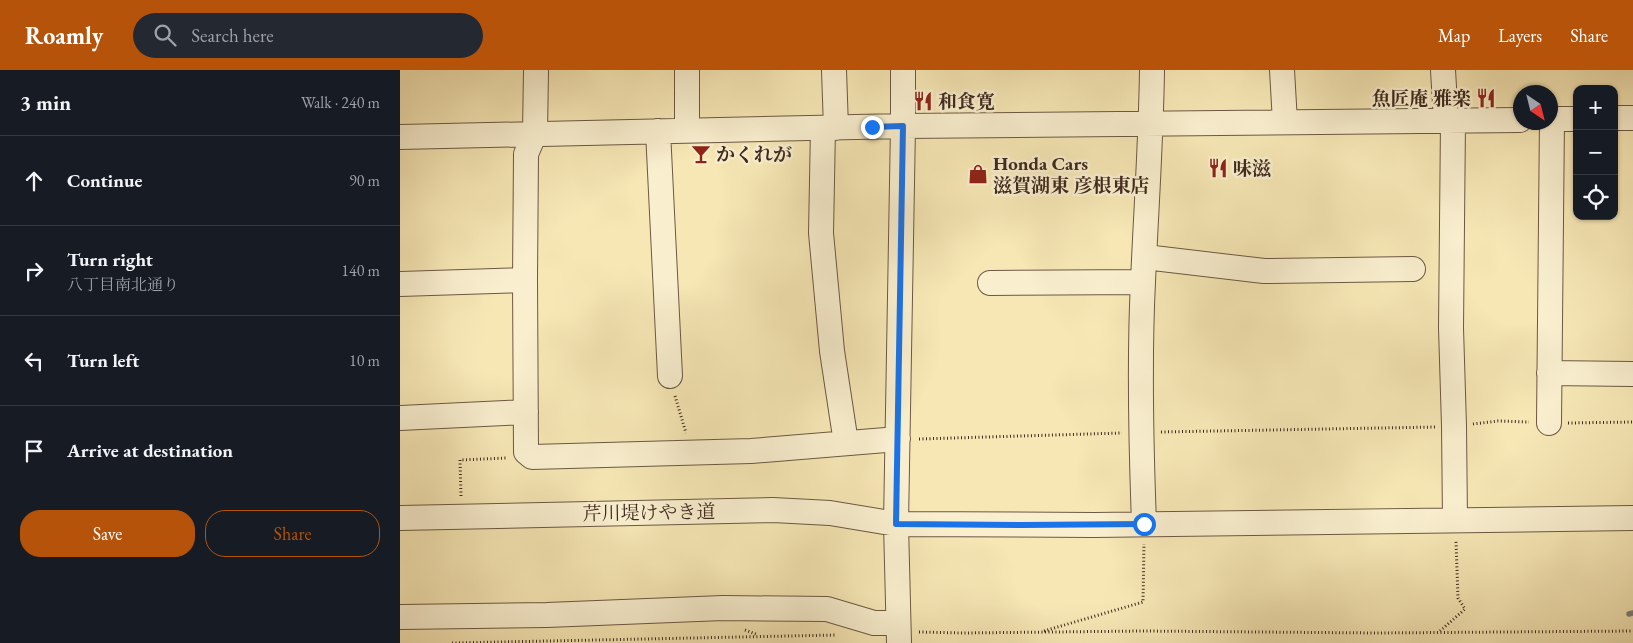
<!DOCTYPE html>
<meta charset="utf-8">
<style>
:root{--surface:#171b24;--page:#242831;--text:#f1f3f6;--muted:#9ea1a6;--line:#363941;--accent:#b45309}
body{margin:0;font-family:"EB Garamond","Noto Serif JP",serif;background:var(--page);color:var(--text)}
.controls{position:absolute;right:15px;top:15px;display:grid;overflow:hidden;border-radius:10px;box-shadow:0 1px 4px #0004}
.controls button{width:45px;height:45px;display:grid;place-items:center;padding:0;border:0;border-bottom:1px solid var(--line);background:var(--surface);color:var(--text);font:25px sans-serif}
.compass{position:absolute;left:1113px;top:15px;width:45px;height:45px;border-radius:50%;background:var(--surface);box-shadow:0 1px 4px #0004;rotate:145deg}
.stop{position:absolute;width:15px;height:15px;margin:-11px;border:4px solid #1a73e8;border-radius:50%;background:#fff}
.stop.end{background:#1a73e8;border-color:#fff;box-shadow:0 1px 5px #0008}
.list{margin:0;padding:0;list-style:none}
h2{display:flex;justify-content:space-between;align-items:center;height:65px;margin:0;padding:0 20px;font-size:21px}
h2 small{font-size:16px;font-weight:400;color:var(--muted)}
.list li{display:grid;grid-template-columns:32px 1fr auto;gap:15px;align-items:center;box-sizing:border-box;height:90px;padding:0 20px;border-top:1px solid var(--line)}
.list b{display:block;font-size:19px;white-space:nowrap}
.list p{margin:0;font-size:16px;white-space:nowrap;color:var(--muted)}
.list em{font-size:16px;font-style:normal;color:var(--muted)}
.actions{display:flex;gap:10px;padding:15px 20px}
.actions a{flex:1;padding:11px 0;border:1px solid var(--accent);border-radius:20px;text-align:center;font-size:18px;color:var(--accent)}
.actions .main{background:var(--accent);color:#fff}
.icon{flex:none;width:28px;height:28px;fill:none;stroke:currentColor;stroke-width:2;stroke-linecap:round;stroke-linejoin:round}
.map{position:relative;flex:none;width:1233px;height:573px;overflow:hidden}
header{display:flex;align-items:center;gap:30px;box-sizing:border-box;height:70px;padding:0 25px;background:var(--accent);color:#fff}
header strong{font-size:24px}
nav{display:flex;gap:28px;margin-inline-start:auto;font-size:18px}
.search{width:350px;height:45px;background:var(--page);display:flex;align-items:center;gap:12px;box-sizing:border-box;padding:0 18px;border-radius:28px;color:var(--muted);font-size:19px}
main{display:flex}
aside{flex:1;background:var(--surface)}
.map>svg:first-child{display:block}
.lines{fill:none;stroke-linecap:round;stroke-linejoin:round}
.stream{stroke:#79827a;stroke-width:5.5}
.minor-casing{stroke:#6c5844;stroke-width:26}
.path{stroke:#3e291e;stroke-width:3;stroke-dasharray:1 2.5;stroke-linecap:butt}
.minor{stroke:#f9efcf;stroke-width:24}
.route{stroke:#1a73e8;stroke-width:6}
.labels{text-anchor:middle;stroke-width:5;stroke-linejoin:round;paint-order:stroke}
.poi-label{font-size:19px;font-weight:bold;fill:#3e291e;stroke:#f9efcf;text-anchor:start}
.street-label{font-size:19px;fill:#3e291e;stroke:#f9efcf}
</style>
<header>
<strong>Roamly</strong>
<div class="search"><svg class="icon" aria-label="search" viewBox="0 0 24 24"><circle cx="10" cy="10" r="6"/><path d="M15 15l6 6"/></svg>Search here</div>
<nav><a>Map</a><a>Layers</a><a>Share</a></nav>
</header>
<main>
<aside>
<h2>3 min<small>Walk · 240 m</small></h2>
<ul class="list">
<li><svg class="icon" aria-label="ahead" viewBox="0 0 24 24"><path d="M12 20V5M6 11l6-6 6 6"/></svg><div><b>Continue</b></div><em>90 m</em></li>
<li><svg class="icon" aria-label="right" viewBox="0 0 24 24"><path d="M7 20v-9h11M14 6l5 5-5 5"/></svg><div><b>Turn right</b><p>八丁目南北通り</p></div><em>140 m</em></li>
<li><svg class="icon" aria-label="left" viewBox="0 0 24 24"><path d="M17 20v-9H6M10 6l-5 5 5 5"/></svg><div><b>Turn left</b></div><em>10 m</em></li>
<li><svg class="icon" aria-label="arrive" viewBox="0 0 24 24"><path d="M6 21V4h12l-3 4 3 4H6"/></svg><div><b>Arrive at destination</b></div></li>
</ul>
<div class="actions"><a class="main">Save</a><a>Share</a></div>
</aside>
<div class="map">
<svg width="1233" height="573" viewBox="0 0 1233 573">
<rect width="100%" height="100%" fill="#f6e7b5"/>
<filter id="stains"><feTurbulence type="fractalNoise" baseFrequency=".004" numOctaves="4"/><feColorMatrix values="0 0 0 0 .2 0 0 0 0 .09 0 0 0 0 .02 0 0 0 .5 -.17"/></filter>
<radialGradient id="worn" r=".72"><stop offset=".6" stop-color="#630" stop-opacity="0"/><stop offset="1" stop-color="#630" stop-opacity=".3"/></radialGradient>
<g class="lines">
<!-- stream -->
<path class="stream" d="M1229,544l4,-1"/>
<defs>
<path id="minor" d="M136,0l-1,63 -9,21 -1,126 1,172 6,5 219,-6 147,-12
M287,0v60
M434,0l2,58
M882,0l3,52
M1043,0l3,51
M1214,48h19
M1150,49h27
M1053,51l-2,207 3,98 1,94
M423,58l-2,105 11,118 14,92
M258,61l12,245
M0,67l503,-11 617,-6
M745,187l119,14 149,-2
M590,213l153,-1
M0,214l125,-4
M1149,303l84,1
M0,348l126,-6
M1149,353l3,-304
M0,448l373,-8 57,3 66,11 198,1 539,-7
M744,453c-3,-79 -5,-162 -1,-241 3,-71 8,-141 9,-212
M0,547l147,-2 176,-7 104,1 47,14h24
M499,573l-3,-119 7,-398v-56"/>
</defs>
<!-- minor casing -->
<use href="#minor" class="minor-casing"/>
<!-- path -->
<path class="path" d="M275,326l11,37
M1168,353l65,-1
M1073,354l25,-3 31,1
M761,362l274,-5
M519,369l203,-6
M61,426l-1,-36 47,-2
M345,560l13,5
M644,561l99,-29 1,-58
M1040,561l25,-22 -7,-11 -2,-57
M519,562l44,1 180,-2 233,2 257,-2
M52,573l384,-8"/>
<!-- minor -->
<use href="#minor" class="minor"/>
</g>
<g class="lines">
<!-- route -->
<path class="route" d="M472,57l31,-1 -7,398 126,1 122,-1"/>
</g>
<!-- icons -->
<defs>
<symbol id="restaurant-bare" viewBox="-9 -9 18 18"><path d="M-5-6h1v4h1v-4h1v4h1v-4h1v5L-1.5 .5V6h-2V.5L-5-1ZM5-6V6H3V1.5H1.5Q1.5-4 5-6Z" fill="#8f2418" stroke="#f9efcf" stroke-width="2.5" paint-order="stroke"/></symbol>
<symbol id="bar-bare" viewBox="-9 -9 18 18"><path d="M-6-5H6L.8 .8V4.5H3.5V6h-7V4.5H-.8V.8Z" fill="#8f2418" stroke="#f9efcf" stroke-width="2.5" paint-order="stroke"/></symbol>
<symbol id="shop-bare" viewBox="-9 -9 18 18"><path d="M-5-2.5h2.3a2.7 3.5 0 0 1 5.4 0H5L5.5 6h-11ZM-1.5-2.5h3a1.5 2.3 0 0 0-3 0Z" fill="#8f2418" stroke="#f9efcf" stroke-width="2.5" paint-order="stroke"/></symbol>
</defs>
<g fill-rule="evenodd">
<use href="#restaurant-bare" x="1072" y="14" width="28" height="28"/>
<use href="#restaurant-bare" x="509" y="17" width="28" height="28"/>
<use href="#bar-bare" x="287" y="70" width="28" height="28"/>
<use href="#restaurant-bare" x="804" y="84" width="28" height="28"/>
<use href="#shop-bare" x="564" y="90" width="28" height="28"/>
</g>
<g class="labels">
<!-- poi labels -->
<g class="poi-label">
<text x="1071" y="35" text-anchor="end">魚匠庵 雅楽</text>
<text x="538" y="38">和食寛</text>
<text x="316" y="91">かくれが</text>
<text x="593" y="100">Honda Cars<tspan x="593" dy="22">滋賀湖東 彦根東店</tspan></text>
<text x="833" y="105">味滋</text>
</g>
<!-- street labels -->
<g class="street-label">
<text transform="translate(249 442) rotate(-1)" y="7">芹川堤けやき道</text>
</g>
</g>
<rect width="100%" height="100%" filter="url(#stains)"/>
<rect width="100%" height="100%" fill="url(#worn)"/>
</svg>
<div class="controls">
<button>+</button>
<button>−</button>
<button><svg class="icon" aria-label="locate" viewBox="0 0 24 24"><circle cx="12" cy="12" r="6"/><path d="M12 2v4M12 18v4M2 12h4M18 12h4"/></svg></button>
</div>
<svg class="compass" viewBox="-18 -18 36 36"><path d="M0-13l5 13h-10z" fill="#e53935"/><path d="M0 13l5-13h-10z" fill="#9ea1a6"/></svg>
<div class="stop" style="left:744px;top:454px"></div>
<div class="stop end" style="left:472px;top:57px"></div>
</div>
</main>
